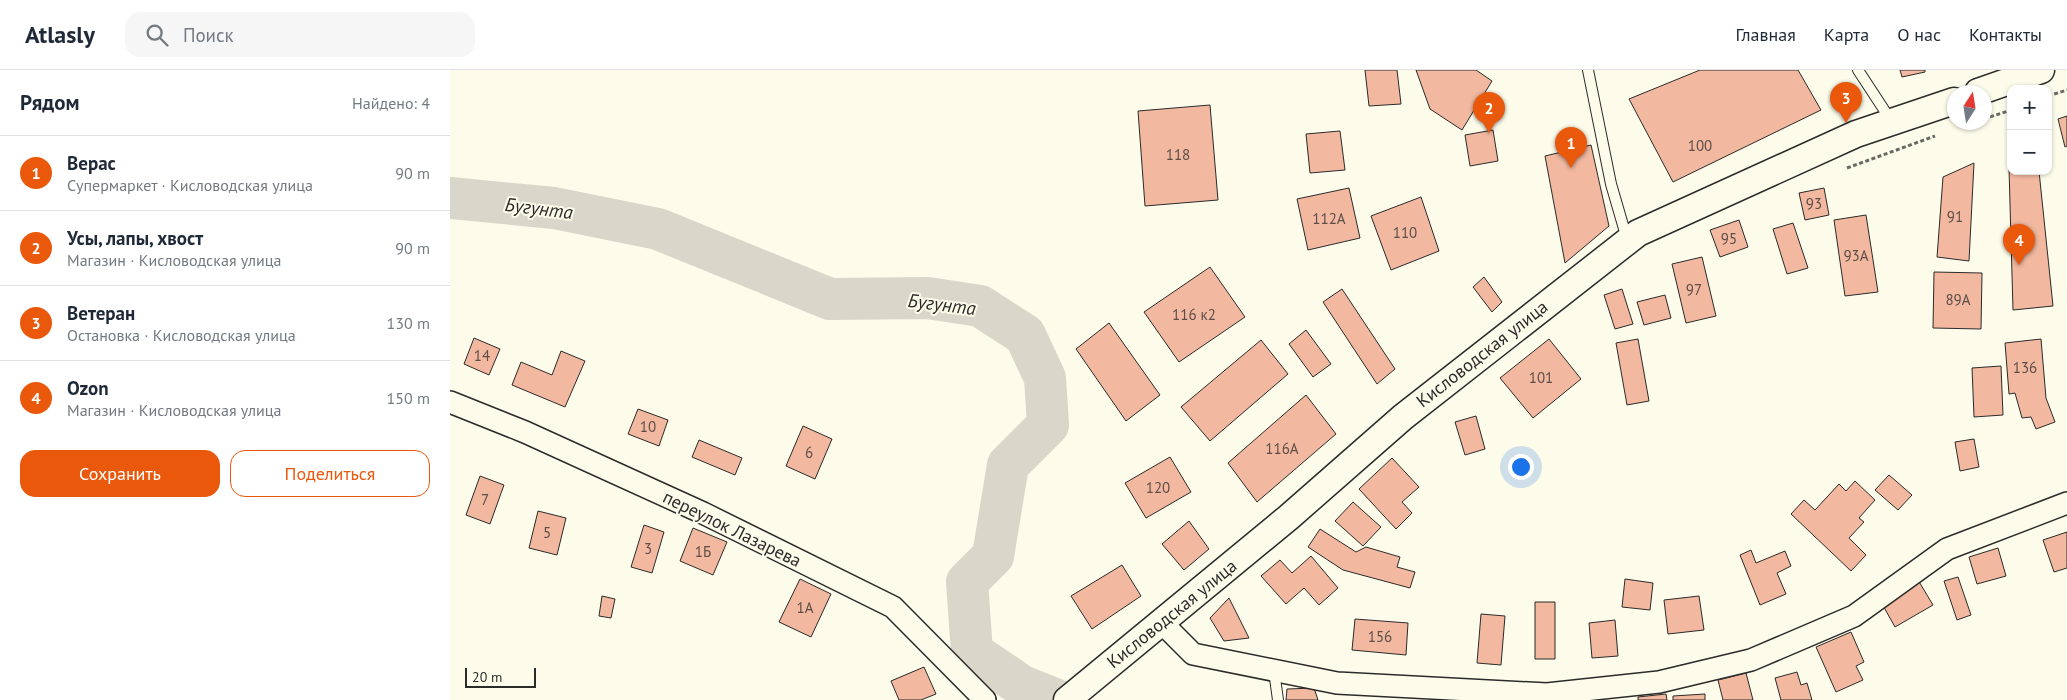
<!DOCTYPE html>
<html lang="ru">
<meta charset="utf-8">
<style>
:root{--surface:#fff;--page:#f6f6f7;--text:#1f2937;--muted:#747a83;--line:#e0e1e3;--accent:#ea580c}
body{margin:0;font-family:"PT Sans",sans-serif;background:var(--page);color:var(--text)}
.controls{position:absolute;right:15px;top:15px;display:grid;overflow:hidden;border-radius:10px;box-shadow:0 1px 4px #0004}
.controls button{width:45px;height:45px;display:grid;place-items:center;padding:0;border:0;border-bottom:1px solid var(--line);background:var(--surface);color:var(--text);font:25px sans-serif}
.compass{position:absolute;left:1497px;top:15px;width:45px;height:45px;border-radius:50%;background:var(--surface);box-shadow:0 1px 4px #0004;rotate:12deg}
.scale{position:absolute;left:15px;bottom:12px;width:71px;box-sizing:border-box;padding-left:5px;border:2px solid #2b2b2b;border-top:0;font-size:14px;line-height:18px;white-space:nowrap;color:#2b2b2b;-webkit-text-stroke:4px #fdfbea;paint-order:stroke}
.you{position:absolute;left:1070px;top:396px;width:18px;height:18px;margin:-12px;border:4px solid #fff;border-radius:50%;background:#1a73e8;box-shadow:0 0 0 8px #1a73e833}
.badge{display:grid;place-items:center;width:32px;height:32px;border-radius:50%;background:var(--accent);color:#fff;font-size:16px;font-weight:700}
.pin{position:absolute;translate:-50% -41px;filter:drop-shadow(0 1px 2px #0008)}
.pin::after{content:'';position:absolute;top:26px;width:18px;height:15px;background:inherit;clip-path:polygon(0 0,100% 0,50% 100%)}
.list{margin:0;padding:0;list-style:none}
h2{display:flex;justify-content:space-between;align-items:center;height:65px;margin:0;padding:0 20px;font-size:21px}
h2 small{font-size:16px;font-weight:400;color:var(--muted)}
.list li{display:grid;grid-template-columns:32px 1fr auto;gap:15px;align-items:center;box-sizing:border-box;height:75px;padding:0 20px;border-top:1px solid var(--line)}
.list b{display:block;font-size:19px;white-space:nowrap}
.list p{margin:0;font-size:16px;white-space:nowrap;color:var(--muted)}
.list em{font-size:16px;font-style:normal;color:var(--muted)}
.actions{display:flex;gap:10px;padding:15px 20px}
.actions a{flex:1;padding:11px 0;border:1px solid var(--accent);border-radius:15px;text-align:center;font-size:18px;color:var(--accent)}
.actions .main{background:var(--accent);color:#fff}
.icon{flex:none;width:28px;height:28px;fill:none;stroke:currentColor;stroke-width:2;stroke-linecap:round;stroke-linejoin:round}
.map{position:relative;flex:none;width:1617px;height:630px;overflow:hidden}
header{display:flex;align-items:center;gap:30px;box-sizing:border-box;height:70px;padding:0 25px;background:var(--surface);border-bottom:1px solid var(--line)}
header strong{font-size:24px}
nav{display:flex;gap:28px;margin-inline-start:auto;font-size:18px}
.search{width:350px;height:45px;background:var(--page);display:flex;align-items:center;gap:12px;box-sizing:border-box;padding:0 18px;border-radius:15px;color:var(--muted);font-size:19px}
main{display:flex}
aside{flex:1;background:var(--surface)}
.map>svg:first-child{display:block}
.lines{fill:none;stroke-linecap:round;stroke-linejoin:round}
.river{stroke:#d8d7c9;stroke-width:42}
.building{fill:#f2b8a0;stroke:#2b2b2b}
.service-casing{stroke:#2b2b2b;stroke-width:12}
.minor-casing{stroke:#2b2b2b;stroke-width:24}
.tertiary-casing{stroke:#2b2b2b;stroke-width:29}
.path{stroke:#6a6964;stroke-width:3;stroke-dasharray:4 2.5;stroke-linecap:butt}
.service{stroke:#fdfbea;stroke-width:10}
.minor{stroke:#fdfbea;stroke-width:21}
.tertiary{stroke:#fdfbea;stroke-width:26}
.labels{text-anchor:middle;stroke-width:4;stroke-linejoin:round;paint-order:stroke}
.number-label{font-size:15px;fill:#5d4e48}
.street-label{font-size:18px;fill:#2b2b2b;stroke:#fdfbea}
.water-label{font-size:19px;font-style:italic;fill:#2b2b2b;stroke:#fdfbea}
</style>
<header>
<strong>Atlasly</strong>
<div class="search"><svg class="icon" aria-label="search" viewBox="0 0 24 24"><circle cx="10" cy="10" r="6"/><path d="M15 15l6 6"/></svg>Поиск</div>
<nav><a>Главная</a><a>Карта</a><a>О нас</a><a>Контакты</a></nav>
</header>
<main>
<aside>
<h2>Рядом<small>Найдено: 4</small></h2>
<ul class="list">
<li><span class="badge">1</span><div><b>Верас</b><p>Супермаркет · Кисловодская улица</p></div><em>90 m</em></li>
<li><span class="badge">2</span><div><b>Усы, лапы, хвост</b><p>Магазин · Кисловодская улица</p></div><em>90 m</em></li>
<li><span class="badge">3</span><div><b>Ветеран</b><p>Остановка · Кисловодская улица</p></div><em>130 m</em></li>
<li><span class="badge">4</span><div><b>Ozon</b><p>Магазин · Кисловодская улица</p></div><em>150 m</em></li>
</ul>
<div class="actions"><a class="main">Сохранить</a><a>Поделиться</a></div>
</aside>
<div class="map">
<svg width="1617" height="630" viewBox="0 0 1617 630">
<rect width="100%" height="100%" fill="#fdfbea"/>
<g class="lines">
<!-- river -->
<path class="river" d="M0,128l104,10 104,21 172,70 98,-1 52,8 45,29 20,43 3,47 -40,40 -15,91 -26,26 5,70 50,34 35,14"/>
</g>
<!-- building -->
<path class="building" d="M915,0h32l4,34 -32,2z
M966,0h60l16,11 -30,49 -32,-21z
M1250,0h98l23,40 -148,72 -44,-83z
M1450,0h25v2l-23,5z
M760,35l8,95 -73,6 -7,-95z
M1617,46v30l-2,1 -7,-28z
M1043,60l5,31 -28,5 -5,-31z
M890,61l5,39 -35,3 -4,-39z
M1561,62v39h28l14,135 -40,4 -5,-177z
M1141,75l18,81 -44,37 -20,-107z
M1524,93l-5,98 -32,-4 6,-80z
M899,118l11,50 -52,12 -11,-51z
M1374,118l5,27 -24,5 -6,-27z
M971,127l18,54 -48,19 -20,-54z
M1416,145l12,77 -33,4 -11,-76z
M1289,150l9,27 -28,10 -10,-27z
M1343,153l15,45 -21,6 -14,-45z
M1252,187l14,59 -30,7 -14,-59z
M760,197l35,50 -66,45 -35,-50z
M1484,202l48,1 -1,56 -48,-1z
M1034,207l18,25 -10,10 -19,-25z
M892,219l53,80 -18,15 -54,-82z
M1172,219l11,35 -18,5 -11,-34z
M1215,225l6,23 -27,7 -7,-23z
M659,253l51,72 -34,26 -50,-72z
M856,260l25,34 -18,13 -24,-33z
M24,268l26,11 -11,26 -25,-11z
M1099,269l32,40 -48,39 -33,-40z
M1188,269l11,62 -22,4 -11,-62z
M1591,269l5,59 9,24 -19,7 -5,-12 -9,1 -7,-25 -6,1 -4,-51z
M811,270l27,34 -78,67 -29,-34z
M111,281l24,10 -20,46 -53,-22 9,-23 31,13z
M1551,296l2,49 -29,2 -2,-49z
M856,325l30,39 -79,68 -29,-39z
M188,339l30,11 -9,26 -31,-12z
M1026,346l9,33 -20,6 -10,-33z
M353,356l29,13 -17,40 -29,-13z
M1524,369l5,28 -19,4 -5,-29z
M249,370l43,18 -7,17 -43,-18z
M720,387l21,35 -45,26 -21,-35z
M942,388l27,29 -17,15 10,11 -16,16 -37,-40z
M1439,405l23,20 -14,15 -23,-20z
M30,406l24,9 -14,39 -24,-9z
M1405,411l20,19 -16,18 5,4 -15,16 17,17 -15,16 -60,-57 13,-14 11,10 24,-26 7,7z
M903,432l28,25 -18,19 -28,-25z
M88,441l28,7 -9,37 -28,-7z
M739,451l20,28 -25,21 -22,-26z
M194,455l20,7 -12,41 -21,-6z
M243,458l34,14 -14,33 -33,-14z
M870,459l36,23 10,-5 34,10 -3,10 18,5 -5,16 -67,-18 -35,-23z
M1617,462v36l-13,4 -11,-32z
M1548,478l8,28 -29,8 -8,-27z
M1301,480l5,13 29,-12 6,15 -14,7 9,21 -26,11 -20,-50z
M861,486l27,32 -19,17 -15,-17 -18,16 -25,-28 19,-16 12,13z
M672,495l19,31 -49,33 -21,-33z
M1508,507l13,38 -14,5 -13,-39z
M350,509l31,15 -20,43 -32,-15z
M1175,509l28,4 -3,27 -28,-3z
M1468,510l15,25 -38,22 -14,-25z
M152,526l13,3 -4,19 -12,-2z
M1249,526l5,34 -36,4 -4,-34z
M779,528l20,40 -25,3 -14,-23z
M1085,532h20v57h-20z
M1031,544l24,2 -4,49 -24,-2z
M905,549l53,4 -2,32 -54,-5z
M1165,550l3,36 -26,2 -3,-35z
M1401,562l13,30 -8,4 7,14 -27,12 -20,-45z
M474,597l12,27 -15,6h-22l-8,-19z
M1347,602l4,13 6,-2 5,17h-31l-6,-22z
M1296,603l7,27h-30l-5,-20z
M864,618l4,12h-32l1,-11z
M1216,624l1,6h-29v-3z
M1255,624v6h-32v-4z"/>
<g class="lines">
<defs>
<path id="service" d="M1138,0l23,114 16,55
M1408,0l34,52
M824,601l4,29"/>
<path id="minor" d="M0,332l75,30 178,81 190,94 92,93
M712,553l31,31 144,29 210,11 112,-12 92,-22 103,-44 93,-67 120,-46"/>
<path id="tertiary" d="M1528,22l63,-22
M617,630l222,-183 114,-100 235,-184 218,-99 98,-33"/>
</defs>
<!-- service casing -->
<use href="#service" class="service-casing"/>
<!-- minor casing -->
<use href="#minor" class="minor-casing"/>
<!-- tertiary casing -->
<use href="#tertiary" class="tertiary-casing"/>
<!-- path -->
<path class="path" d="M1598,26l19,-6
M1534,49l27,-9
M1512,57l12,-5
M1397,98l88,-32"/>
<!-- service -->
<use href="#service" class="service"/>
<!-- minor -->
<use href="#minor" class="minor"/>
<!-- tertiary -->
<use href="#tertiary" class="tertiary"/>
</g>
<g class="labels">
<!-- number labels -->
<g class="number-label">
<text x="1250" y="81">100</text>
<text x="728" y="90">118</text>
<text x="1364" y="139">93</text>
<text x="1505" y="152">91</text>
<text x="879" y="154">112А</text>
<text x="955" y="168">110</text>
<text x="1279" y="174">95</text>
<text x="1406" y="191">93А</text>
<text x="1244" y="225">97</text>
<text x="1508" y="235">89А</text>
<text x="744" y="250">116 к2</text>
<text x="32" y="291">14</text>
<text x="1575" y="303">136</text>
<text x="1091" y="313">101</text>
<text x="198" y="362">10</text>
<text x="832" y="384">116А</text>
<text x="359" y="388">6</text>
<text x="708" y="423">120</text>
<text x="35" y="435">7</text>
<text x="97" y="468">5</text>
<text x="198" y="484">3</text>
<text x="253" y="487">1Б</text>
<text x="355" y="543">1А</text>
<text x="930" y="572">156</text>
</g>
<!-- street labels -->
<g class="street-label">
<text transform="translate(1032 284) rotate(-38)" y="6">Кисловодская улица</text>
<text transform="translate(282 459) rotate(26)" y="6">переулок Лазарева</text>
<text transform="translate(722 544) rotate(-39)" y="6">Кисловодская улица</text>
</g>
<!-- water labels -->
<g class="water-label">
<text transform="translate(89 138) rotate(7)" y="7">Бугунта</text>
<text transform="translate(492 234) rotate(7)" y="7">Бугунта</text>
</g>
</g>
</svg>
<div class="controls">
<button>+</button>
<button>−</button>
</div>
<svg class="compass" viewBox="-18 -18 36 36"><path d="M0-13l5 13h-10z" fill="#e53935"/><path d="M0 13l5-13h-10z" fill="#747a83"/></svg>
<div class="scale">20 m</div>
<div class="you"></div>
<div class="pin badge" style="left:1121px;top:98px">1</div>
<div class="pin badge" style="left:1039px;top:63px">2</div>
<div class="pin badge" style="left:1396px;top:53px">3</div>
<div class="pin badge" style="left:1569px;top:195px">4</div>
</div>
</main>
